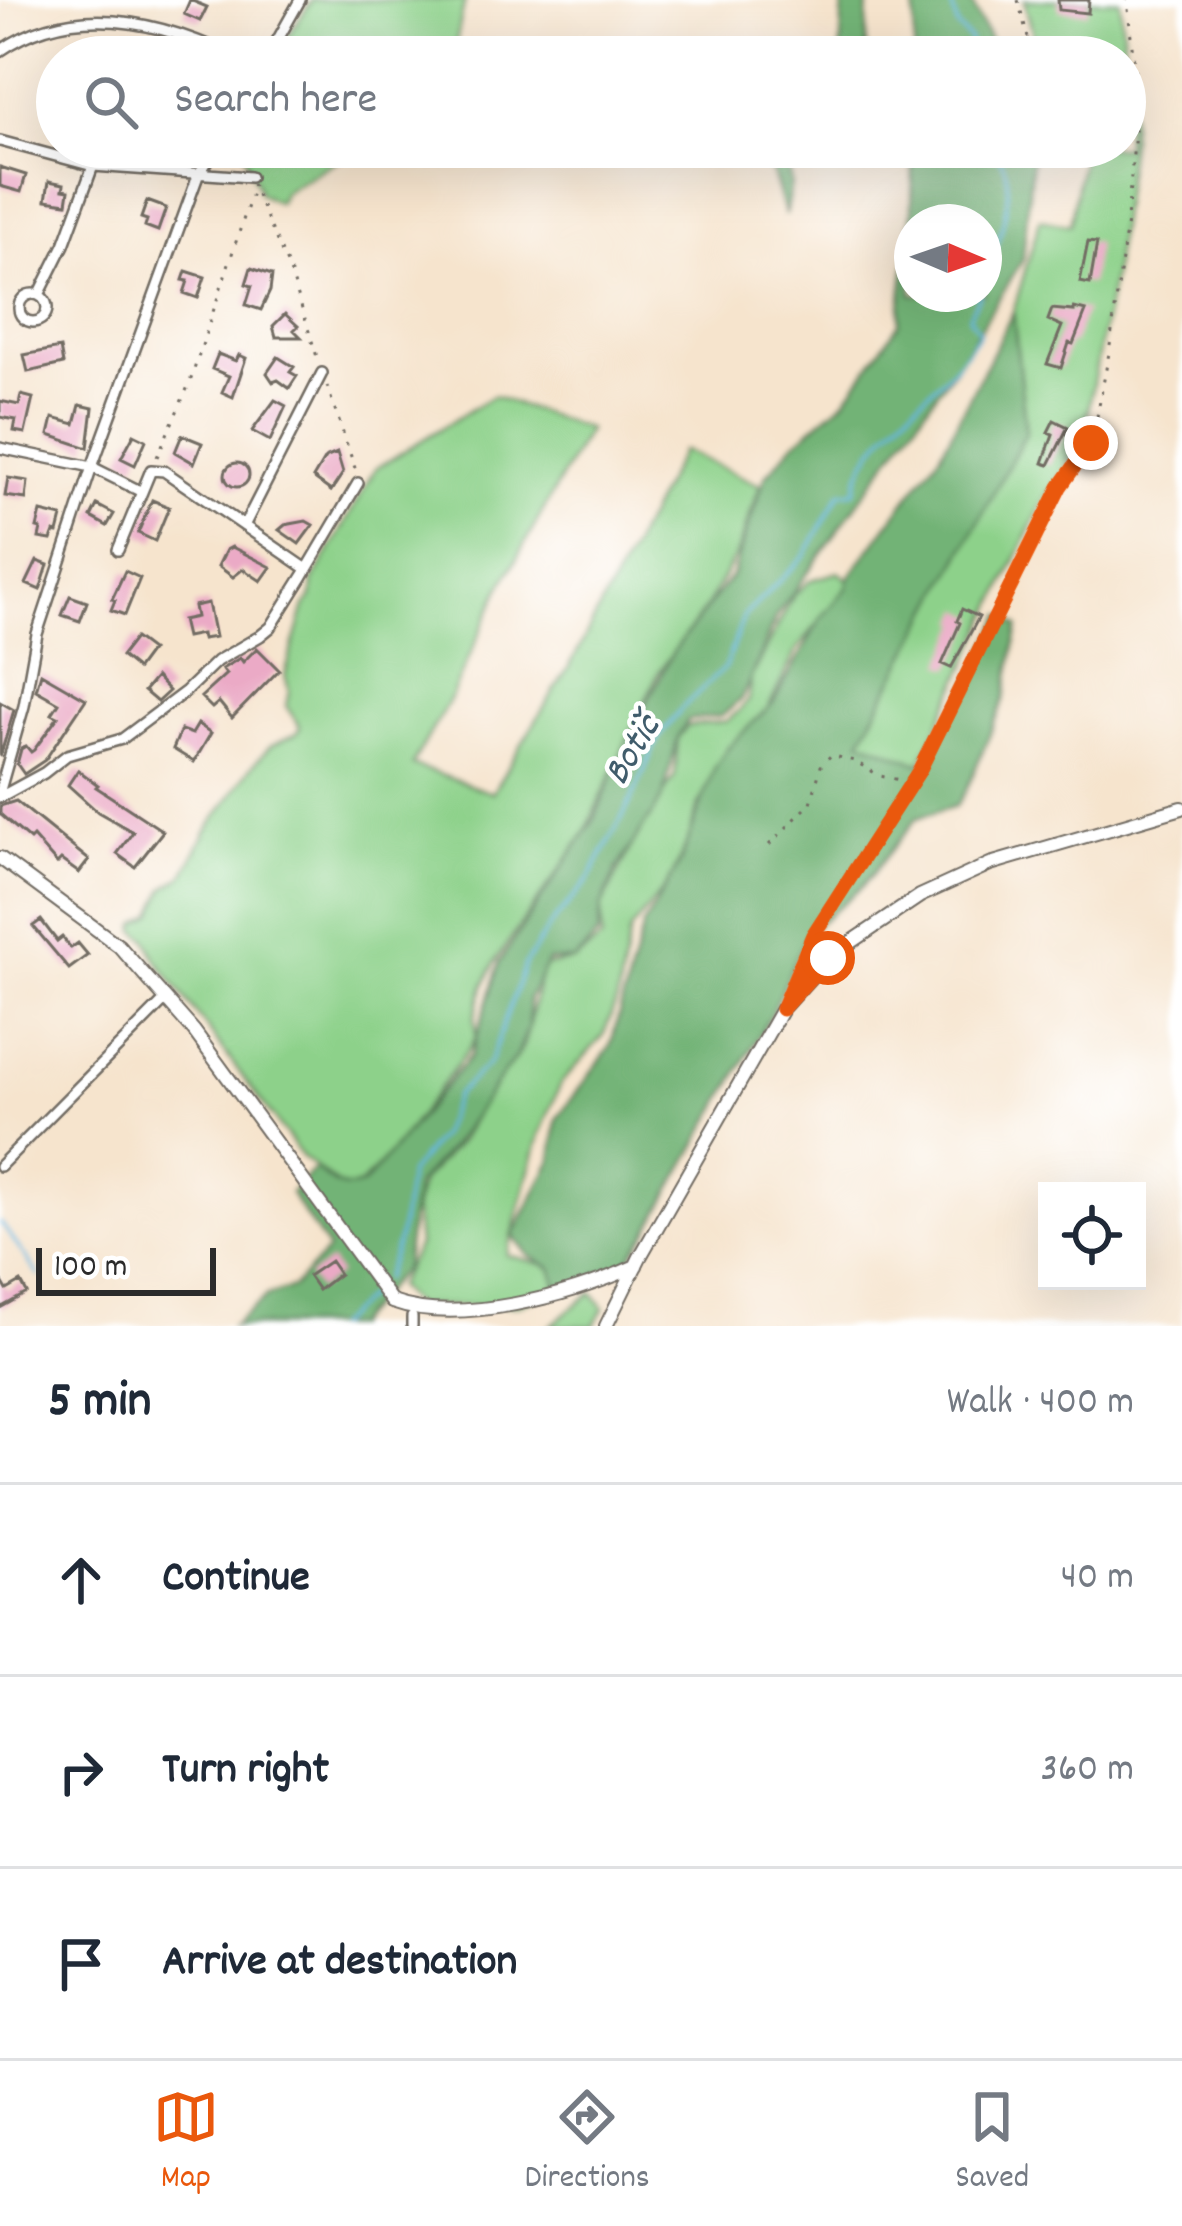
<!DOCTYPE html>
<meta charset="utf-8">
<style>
:root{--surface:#fff;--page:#f2f2f3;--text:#1f2937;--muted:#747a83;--line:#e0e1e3;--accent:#ea580c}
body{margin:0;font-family:Dekko,sans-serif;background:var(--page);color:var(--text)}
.controls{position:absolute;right:36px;bottom:36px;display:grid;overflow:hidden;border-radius:0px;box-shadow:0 12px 48px #0002}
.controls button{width:108px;height:108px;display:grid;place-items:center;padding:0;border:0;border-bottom:3px solid var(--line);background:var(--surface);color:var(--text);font:60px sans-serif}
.compass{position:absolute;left:894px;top:204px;width:108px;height:108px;border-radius:50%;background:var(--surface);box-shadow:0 12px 48px #0002;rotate:92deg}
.scale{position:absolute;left:36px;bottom:30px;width:180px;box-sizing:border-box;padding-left:12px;border:6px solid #2b2b2b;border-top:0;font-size:33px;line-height:42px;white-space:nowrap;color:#2b2b2b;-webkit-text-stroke:9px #fff;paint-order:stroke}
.stop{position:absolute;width:36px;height:36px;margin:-27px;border:9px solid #ea580c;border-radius:50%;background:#fff}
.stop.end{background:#ea580c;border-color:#fff;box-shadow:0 3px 12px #0008}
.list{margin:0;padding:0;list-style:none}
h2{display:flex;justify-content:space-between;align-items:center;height:156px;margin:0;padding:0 48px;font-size:51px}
h2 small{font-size:39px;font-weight:400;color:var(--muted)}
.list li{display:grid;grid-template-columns:78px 1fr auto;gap:36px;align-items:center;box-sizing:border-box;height:192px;padding:0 48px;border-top:3px solid var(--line)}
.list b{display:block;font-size:45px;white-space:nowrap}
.list em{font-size:39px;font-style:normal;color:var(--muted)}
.icon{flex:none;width:66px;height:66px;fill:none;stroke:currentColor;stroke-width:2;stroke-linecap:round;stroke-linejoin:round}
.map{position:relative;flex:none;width:1182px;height:1326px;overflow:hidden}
.search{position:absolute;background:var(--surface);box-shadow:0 12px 48px #0002;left:36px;right:36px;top:36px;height:132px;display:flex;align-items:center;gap:30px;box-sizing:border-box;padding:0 42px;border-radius:66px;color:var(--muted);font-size:45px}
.sheet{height:732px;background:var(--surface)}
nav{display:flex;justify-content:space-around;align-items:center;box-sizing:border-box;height:168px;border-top:3px solid var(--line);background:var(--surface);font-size:33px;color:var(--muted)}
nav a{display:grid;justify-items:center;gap:6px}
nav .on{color:var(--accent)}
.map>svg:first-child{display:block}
.green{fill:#8dd18a;stroke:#5c7e5a;stroke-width:3}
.forest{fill:#72b376;stroke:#4e6f50;stroke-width:3;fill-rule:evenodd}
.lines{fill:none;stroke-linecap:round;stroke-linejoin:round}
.stream{stroke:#66b8e1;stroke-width:3}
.building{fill:#ebaac6}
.minor-casing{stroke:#726c64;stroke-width:14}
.tertiary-casing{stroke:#726c64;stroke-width:16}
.path{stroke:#726c64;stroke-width:3;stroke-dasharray:3 9;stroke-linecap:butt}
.minor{stroke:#fff;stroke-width:9}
.tertiary{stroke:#fff;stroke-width:12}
.route{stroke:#ea580c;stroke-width:15}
.labels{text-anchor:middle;stroke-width:9;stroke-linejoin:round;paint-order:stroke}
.water-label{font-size:39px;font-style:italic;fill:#405c6b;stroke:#fff}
</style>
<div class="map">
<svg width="1182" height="1326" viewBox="0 0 1182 1326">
<rect width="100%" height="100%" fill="#fff"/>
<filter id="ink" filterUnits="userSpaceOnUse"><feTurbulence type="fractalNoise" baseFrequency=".00833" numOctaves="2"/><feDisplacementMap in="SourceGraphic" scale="24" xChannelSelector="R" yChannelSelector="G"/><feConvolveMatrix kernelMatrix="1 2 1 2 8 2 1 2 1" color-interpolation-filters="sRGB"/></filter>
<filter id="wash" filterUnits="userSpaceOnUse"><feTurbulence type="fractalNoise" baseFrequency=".004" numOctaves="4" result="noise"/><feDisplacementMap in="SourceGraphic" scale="48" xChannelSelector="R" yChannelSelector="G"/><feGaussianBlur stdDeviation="2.7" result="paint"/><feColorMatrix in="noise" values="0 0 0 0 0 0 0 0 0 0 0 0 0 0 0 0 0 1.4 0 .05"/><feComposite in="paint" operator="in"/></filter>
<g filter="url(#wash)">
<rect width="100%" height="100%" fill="#f6e4cd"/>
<!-- green -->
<path class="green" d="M312,0h153l-12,57h-179z
M1024,0h96l5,57h-86z
M1125,57l5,41v43l-17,133 -30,165 -40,63 -123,262 -60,-23 166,-308 -13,-121 27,-93 30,6 14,-78h41z
M242,147h117l-75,45 -6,11 -18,-9z
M493,396l95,33 -89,162 -47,104 -40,70 80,28 84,-138 106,-205 78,35 -23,68 -31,54 -48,66 -75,164 -86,121 -13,27 -9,32 1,19 -7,13 -80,106 -28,29 -9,5 -10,-1 -40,-31 -146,-198 -9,-20 -11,-9 1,-6 16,-10 12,-26 19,-13 22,-43 43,-62 21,-24 27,-13 3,-6 -14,-21 3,-16 -4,-15 20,-69 7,-9 1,-16 62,-112z
M839,572l10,8 -2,8 -49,60 -34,68 -36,31 -31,61 -8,30 -19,43 -40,50 -13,69 -14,36 -42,47 -21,51 -33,121 39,10 10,7 -1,19 -36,14 -104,1 -19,-19 22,-42 -4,-39 7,-24 38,-40 25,-43 35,-46 6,-11 15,-67 6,-9 28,-6 28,-21 -1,-32 38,-75 36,-56 3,-39 10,-11 39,-5 12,-10 9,-11 3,-23 43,-82 17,-15z
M592,1292l12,16 -10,18h-44z"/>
<!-- forest -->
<path class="forest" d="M843,0h25l-2,57h-26z
M915,0h55l24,48v9h-80z
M771,147h14l6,37 -6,31 -14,-45z
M913,147h112l7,11 -9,101 -62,100 -185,258 -34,81 -20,18 -34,4 -10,17 -15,60 -47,73 -15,37 -3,28 -24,25 -26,1 -19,37 -1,30 -10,25 -64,90 -38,42 -12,83 -51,58h-121l35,-30 25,-8 36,-38 -38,-57 25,-25c17,15 26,25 49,16l107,-129 29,-94 95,-143 31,-75 47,-91 59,-77 33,-98 29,-34 51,-43 54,-77 13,-111zM912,222h72v72h-72z
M1013,312l13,121 -165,307 65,26 77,-151 16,11 -14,72 -39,93 -10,15 -39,12 -55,69 -55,46 -35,79 -126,223 -18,25 -69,31 -7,-23 -24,-13 -15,-19 39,-76 5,-41 53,-72 33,-121 37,-63 34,-94 14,-22 45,-44 48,-85 26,-30 2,-11 92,-124z"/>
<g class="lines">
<!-- stream -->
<path class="stream" d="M950,0l8,28 12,12v17
M984,287c9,-36 48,-120 1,-140
M0,1222l39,54
M384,1279l15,-43 10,-63 32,-39 15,-39 34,-33 35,-98 24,-37 39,-46 44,-82 26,-60 23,-30 44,-42 19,-51 61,-60 35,-63 15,-2c9,-50 62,-85 95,-120 11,-11 20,-25 30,-38l-11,-17 11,-22
M335,1326l37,-34"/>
</g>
<g id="blocks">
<!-- building -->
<path class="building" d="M190,0l17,7 -7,14 -16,-7z
M1058,0h31l-1,13 -29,-3z
M0,167l26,8 -5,17 -21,-6z
M49,181l15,3 -1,5 6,1 -2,13 -21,-3z
M147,201l19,7 -8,23 -13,-5 2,-6 -6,-2z
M1088,242l9,1 -7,41 -10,-2z
M251,268l21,7 -2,16 -9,19 -15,-5 6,-19 -6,-2z
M186,271l19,6 -7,21 -14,-5 4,-12 -5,-1z
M1074,308l12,3 -13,33 -4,-1 -8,25 -14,-4 15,-38 -14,-6 4,-11 22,2z
M285,314l13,12 -4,4 7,7h-25l-3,-11z
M60,348l3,16 -35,8 -4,-17z
M218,354l18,7 3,-6 7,3 -13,39 -11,-5 7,-16 -17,-7z
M278,357l16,10 -4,5 7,4 -8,12 -11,-8 -5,2 -6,-9z
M21,395l12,3 -8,35 -11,-2 2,-11 -16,-3v-16l19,4z
M275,400l11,6 -16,35 -18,-10z
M80,405l13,3 -5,40 -39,-13 4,-17 22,6z
M1054,420l14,7 -19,38 -6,-2 10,-29 -5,-2z
M134,434l12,6 -11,25 -14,-7z
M182,435l20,8 -8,20 -19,-11z
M337,453l6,20 -12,18 -18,-13 12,-20z
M225 475a12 12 0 1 1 24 0a12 12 0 1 1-24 0Z
M8,478l20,3 -2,18 -21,-3z
M152,500l17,7 -14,34 -17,-8z
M97,505l17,9 -7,12 -16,-9z
M41,512l21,5 -4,16 -4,-1 -3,8 -12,-2 2,-9 -4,-1z
M306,521l7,4 -14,19 -20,-14 6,-5z
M232,547l39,20 -10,14 -18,-12 -10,8 -15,-11 8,-16z
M37,561l11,4 -8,25 -14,-6z
M125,571l15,7 -15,37 -14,-5 4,-10 -3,-1z
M70,596l17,6 -7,19 -18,-6z
M208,603l7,34 -13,2 -1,-5 -15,3 -4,-17 14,-3 -2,-11z
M962,609l17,8 -28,51 -9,-4 18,-41 -3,-2z
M135,638l16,12 -14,19 -16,-13z
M257,648l22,22 -47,48 -13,-16 -7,6 -11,-11 25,-23 -4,-5 18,-11 3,4z
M41,673l45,26 -41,61 -21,14 -7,-10 4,-15 5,-3 5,6 3,-2 24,-33 -6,-3 7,-11 -23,-13z
M156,677l13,14 -12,11 -13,-11z
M0,702l14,8 -14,47z
M198,724l13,9 -17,29 -21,-13 8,-19 11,4z
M78,770l20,15 -2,2 67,44 -28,36 -18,-13 16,-22 -35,-20 -30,-27z
M16,801l73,59 -10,13 -18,-13 -4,4 -24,-27 -3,3 -30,-26v-8z
M41,920l16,21 5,-4 9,11 7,-5 10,12 -19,14 -36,-43z
M330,1261l9,13 -21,16 -10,-14z
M0,1278l7,12 14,-8 6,11 -27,15z"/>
</g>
</g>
<g filter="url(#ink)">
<use href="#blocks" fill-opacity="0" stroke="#726c64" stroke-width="3"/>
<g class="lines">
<defs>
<path id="minor" d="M0,51c73,-51 160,-30 234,6
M268,57l32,-57
M0,141l93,25 157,11
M19 308a14 14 0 1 1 28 0a14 14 0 1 1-28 0Z
M39,295l25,-50 29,-79
M0,448l92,19 50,25
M244,526l78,-153
M118,550l33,-80 13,1 143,98
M0,790l24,-84 13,-72 55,-167 107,-294 19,-26
M0,797l44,-24 23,-18 55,-16 64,-48 31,-30 43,-25 11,-9 32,-51 55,-93
M0,1166l166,-167
M412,1317v9"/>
<path id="tertiary" d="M0,858l119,88 75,85 198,271c66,24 178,-6 244,-36
M606,1326l34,-69 142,-248 46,-51 92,-62 70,-32 192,-56"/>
</defs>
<!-- minor casing -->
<use href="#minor" class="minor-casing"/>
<!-- tertiary casing -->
<use href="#tertiary" class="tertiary-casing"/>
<!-- path -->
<path class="path" d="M1018,0l15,57
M1125,98l11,-5
M252,184l38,87 28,89
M327,386l30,88
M157,457l33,-75 63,-192
M769,845l42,-42 10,-37 10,-11 23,6 26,15 30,6
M796,974l17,-39 106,-164 141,-284 32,-44 17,-90 17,-123 12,-130 -11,-100"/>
<!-- minor -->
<use href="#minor" class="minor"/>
<!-- tertiary -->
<use href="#tertiary" class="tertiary"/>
</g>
</g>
<g class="lines" filter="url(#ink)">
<!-- route -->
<path class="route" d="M828,958l-46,51 31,-74 106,-164 141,-284 31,-44"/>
</g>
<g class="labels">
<!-- water labels -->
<g class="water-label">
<text transform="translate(629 748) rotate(-59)" y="14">Botič</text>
</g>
</g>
</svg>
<div class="controls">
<button><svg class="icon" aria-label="locate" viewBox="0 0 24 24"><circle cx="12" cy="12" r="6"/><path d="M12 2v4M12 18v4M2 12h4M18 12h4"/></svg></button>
</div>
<svg class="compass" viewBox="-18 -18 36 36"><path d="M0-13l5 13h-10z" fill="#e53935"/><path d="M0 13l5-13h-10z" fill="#747a83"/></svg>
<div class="scale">100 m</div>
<div class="stop" style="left:828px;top:958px"></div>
<div class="stop end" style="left:1091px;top:443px"></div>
<div class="search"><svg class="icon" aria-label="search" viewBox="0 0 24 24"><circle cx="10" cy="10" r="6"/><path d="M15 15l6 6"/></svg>Search here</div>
</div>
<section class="sheet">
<h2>5 min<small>Walk · 400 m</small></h2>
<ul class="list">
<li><svg class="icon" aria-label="ahead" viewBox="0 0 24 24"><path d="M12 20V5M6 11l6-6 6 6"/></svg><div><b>Continue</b></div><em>40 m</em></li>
<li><svg class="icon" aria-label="right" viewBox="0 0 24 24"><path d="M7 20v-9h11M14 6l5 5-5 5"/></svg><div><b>Turn right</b></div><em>360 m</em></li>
<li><svg class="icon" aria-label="arrive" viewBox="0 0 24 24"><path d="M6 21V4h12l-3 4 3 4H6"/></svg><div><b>Arrive at destination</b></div></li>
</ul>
</section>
<nav>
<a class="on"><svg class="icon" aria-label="map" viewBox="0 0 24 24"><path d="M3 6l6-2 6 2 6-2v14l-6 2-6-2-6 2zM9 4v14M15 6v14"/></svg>Map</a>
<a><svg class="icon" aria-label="directions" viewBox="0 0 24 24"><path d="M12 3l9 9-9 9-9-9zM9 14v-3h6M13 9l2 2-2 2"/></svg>Directions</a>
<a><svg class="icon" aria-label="saved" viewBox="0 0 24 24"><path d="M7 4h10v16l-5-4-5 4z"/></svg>Saved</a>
</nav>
